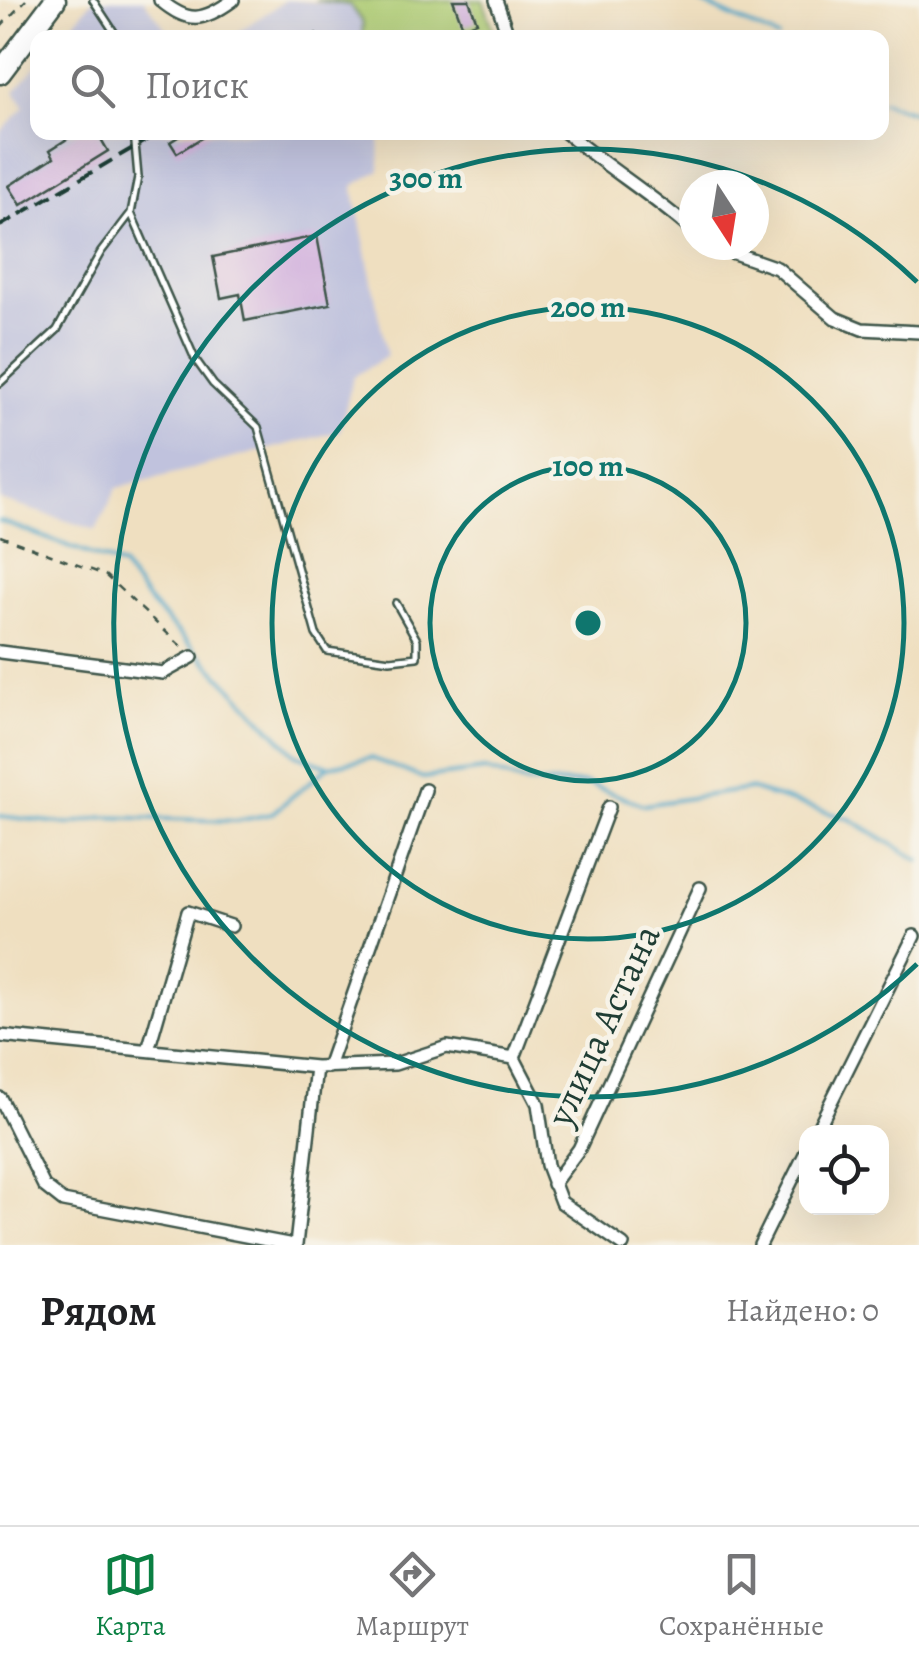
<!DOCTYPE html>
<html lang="ru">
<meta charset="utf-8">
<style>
:root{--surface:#fff;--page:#f2f2f2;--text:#202124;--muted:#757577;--line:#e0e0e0;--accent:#0b8043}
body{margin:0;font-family:Alegreya,serif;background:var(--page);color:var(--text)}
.controls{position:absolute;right:30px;bottom:30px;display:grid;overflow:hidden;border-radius:20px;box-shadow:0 10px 40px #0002}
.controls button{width:90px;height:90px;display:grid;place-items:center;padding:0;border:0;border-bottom:2px solid var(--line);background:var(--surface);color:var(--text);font:50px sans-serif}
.compass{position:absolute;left:679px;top:170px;width:90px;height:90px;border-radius:50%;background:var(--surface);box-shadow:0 10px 40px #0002;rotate:168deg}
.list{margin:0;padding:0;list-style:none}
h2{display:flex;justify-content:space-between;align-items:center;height:130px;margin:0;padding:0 40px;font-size:42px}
h2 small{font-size:32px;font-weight:400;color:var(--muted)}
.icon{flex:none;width:55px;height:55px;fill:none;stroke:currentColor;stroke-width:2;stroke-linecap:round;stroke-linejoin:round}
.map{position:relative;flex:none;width:919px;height:1245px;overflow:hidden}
.search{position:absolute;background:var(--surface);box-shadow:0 10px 40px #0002;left:30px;right:30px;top:30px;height:110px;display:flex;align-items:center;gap:25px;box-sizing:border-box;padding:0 35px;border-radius:20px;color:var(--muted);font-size:38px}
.sheet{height:280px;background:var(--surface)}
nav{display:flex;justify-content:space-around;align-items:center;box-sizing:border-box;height:140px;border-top:2px solid var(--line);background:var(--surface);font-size:28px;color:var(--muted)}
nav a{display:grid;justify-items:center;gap:5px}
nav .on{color:var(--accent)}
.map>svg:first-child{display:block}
.industrial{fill:#c0c2dd}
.green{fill:#acca71;stroke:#668452;stroke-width:2.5}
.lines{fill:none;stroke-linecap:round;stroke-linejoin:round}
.stream{stroke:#49a5c7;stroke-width:4}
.building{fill:#d3b4de}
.lane-casing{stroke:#3e5549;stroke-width:10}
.street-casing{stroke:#3e5549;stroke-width:16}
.highway-casing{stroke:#3e5549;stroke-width:25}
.path{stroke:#3e5549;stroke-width:2.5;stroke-dasharray:8 8;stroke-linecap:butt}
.lane{stroke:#fff;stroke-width:5}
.street{stroke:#fff;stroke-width:11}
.highway{stroke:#fff;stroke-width:20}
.rail{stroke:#1f3d34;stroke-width:4;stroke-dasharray:15 8;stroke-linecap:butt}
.ring{fill:none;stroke:#0f766e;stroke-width:5}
.labels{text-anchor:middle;stroke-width:9;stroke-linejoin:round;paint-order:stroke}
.street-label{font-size:38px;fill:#1f3d34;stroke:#f7f3e8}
.centre{fill:#0f766e;stroke:#f7f3e8;stroke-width:5}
.ring-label{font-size:30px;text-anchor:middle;font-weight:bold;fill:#0f766e;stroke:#f7f3e8;stroke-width:9;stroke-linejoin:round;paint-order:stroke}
</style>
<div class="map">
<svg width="919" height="1245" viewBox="0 0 919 1245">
<rect width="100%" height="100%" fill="#f7f3e8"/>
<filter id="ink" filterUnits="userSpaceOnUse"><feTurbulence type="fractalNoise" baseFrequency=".01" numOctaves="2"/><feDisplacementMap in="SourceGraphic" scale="20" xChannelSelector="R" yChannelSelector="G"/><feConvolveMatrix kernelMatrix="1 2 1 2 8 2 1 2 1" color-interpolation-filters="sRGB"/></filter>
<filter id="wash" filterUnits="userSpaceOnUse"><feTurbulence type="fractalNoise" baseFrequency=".0048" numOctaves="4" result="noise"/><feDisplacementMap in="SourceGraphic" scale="40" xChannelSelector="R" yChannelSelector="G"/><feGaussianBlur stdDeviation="2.25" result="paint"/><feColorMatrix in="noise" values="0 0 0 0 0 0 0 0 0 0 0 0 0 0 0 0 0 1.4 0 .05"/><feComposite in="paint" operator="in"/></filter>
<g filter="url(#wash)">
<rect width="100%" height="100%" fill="#efdfc0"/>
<!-- industrial -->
<path class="industrial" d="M93,0h51l28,37 -111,1z
M286,0l63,5 14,18 -1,14 -133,1z
M37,65l1,67 341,1 1,37 -27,16 34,170 -34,21 -13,54 -223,57 -21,42 -96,-30v-368l25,-25 -10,-16z"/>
<!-- green -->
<path class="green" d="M315,0h168l13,37h-134l1,-14 -13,-18z"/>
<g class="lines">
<!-- stream -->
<path class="stream" d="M695,0l83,38
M882,102l37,12
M0,521l122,45 27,36 147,153 33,11
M0,816l69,8 35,-7 132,4 35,-7 58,-48 42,-8 52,20 62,-8 43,14 57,-1 59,22 105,-16 101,30 69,41"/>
</g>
<g id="blocks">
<!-- building -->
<path class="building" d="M453,0h16l8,22 -14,5z
M78,132h19l11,19 -87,54 -12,-19 45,-29 -4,-7z
M186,132h25l-34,21 -7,-11z
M317,236l13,68 -85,17 -5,-27 -19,4 -8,-41z"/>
</g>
</g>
<g filter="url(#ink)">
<use href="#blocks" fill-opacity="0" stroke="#3e5549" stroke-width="2.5"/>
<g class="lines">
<defs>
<path id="lane" d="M93,0l25,38
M131,213l64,146 18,25 45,43 58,207 11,17 63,9 27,-3v-17l-21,-37
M0,383l57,-53 44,-78 30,-39 7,-36 -4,-45"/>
<path id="street" d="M160,0c28,24 43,22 73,0
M496,0l13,38
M565,132c42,36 88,63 129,100
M711,245l66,23 58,50 27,11 57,3
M0,652l163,21 29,-16
M0,1036l316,31 79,-3 52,-17 67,11 24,46 9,61 14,37 62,43
M148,1050l40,-138 43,14
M514,1058l95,-251
M328,1067l97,-277
M0,1098l44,88 19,15 230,44
M816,1132l98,-196
M553,1184l26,-35 121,-261
M296,1245l20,-178
M760,1245l46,-93"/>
<path id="highway" d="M0,73l55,-73"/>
</defs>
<!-- lane casing -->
<use href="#lane" class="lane-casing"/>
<!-- street casing -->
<use href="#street" class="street-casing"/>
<!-- highway casing -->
<use href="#highway" class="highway-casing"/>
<!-- path -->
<path class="path" d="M0,27l26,-27
M0,536l105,39 79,74"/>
<!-- lane -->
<use href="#lane" class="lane"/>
<!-- street -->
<use href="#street" class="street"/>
<!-- highway -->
<use href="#highway" class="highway"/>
<!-- rail -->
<path class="rail" d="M311,38l6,-4
M0,226l160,-94"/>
</g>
</g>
<!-- distance rings -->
<g class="ring">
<circle cx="588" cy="623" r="158"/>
<circle cx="588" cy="623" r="316"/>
<path d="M917 964A474 474 0 1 1 917 282"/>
</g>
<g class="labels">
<!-- street labels -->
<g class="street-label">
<text transform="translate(603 1025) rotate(-65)" y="13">улица Астана</text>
</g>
</g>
<circle cx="588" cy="623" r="15" class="centre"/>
<g class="ring-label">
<text x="426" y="188">300 m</text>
<text x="588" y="317">200 m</text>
<text x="588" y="476">100 m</text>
</g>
</svg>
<div class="controls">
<button><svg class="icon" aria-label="locate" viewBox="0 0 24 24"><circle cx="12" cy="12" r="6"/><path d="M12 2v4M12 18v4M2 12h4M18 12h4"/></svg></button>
</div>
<svg class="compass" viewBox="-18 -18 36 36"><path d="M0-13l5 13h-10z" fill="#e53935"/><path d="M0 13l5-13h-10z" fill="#757577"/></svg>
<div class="search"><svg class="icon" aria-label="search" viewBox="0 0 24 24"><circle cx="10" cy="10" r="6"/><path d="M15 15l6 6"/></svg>Поиск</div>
</div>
<section class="sheet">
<h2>Рядом<small>Найдено: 0</small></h2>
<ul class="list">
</ul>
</section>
<nav>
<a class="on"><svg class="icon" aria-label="map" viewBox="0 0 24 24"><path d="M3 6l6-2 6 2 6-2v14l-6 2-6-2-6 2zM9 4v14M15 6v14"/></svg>Карта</a>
<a><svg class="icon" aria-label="directions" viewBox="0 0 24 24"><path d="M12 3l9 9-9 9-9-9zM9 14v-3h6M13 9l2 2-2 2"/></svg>Маршрут</a>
<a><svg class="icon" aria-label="saved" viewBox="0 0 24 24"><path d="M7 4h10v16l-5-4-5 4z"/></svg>Сохранённые</a>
</nav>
